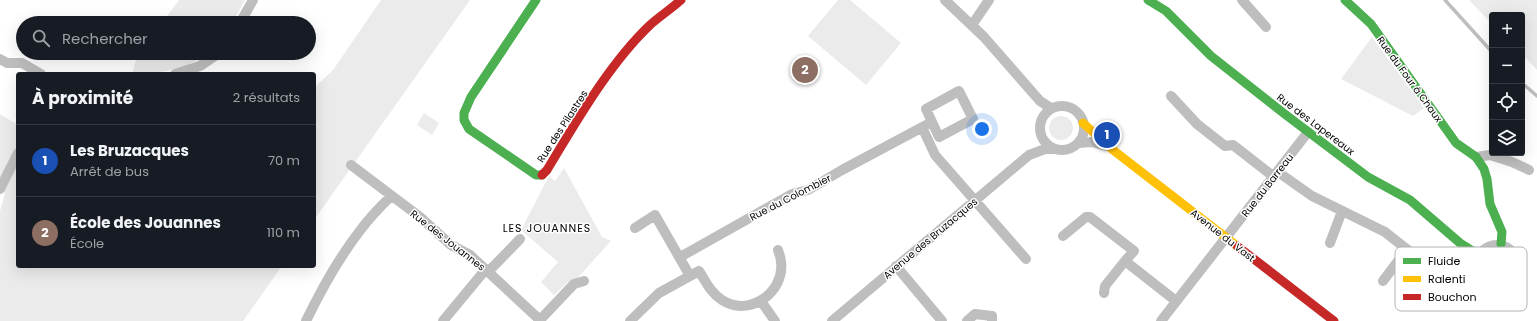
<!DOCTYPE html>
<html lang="fr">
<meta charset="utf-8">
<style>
:root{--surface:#171b24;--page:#242831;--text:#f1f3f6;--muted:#9ea1a6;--line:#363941;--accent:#1a73e8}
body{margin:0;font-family:Poppins,sans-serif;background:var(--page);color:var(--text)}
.controls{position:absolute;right:12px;top:12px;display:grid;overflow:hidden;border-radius:4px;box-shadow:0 4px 16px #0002}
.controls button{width:36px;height:36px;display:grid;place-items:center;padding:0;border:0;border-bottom:1px solid var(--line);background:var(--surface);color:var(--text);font:20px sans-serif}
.you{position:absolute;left:982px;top:129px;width:14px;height:14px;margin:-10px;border:3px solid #fff;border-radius:50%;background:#1a73e8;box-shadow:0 0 0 6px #1a73e833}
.badge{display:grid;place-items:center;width:26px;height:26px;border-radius:50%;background:var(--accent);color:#fff;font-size:13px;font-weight:700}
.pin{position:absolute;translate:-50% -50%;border:2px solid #fff;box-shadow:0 1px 4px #0006}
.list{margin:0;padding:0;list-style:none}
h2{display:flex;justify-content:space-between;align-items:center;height:52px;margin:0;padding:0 16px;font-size:17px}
h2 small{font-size:13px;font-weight:400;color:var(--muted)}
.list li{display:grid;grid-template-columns:26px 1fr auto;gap:12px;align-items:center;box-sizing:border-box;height:72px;padding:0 16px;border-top:1px solid var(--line)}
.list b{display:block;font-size:15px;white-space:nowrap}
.list p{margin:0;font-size:13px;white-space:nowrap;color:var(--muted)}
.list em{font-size:13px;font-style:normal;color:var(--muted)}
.icon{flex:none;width:22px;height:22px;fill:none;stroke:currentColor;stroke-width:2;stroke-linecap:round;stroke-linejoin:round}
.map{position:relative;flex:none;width:1537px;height:321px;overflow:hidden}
.search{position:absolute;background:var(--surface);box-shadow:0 4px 16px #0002;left:16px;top:16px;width:300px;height:44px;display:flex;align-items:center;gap:10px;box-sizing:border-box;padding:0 14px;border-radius:22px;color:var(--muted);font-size:15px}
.panel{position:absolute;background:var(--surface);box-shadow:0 4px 16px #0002;left:16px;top:72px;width:300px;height:196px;border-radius:4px}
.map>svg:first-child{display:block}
.green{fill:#ebebeb}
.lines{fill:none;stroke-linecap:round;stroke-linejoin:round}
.stream{stroke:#bebebe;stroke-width:3.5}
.street{stroke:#bebebe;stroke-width:10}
.fast{stroke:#4caf50;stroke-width:9}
.slow{stroke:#ffc107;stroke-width:9}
.jam{stroke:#c62828;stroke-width:9}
.labels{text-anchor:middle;stroke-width:3;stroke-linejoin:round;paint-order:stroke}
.street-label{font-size:10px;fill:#000;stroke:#fff}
.neighbourhood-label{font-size:11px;letter-spacing:1px;fill:#000;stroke:#fff}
.key{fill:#fff;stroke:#b2b2b2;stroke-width:1}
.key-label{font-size:11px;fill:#000}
</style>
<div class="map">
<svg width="1537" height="321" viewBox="0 0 1537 321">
<rect width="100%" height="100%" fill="#fff"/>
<!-- green -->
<path class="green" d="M179,0h66l-13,23h-70z
M381,0h89l-156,220v-134l1,1 18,-17z
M838,0h12l51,43 -35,42 -58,-49z
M1469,0h68v70l-15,-16v-39h-30v9z
M1372,37l52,71 -11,8 -72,-37z
M138,53h72c-23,16 -51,21 -78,21z
M424,113l15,10 -7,12 -15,-10z
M0,114l18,11v141h264l-39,55h-243v-110l5,-18 -5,-3z
M1049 128a12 12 0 1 1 24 0a12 12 0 1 1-24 0Z
M564,168l38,69 9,4 -39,43 -3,-3 -15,14 -13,-13 17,-20 -37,-32 28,-54 6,5z"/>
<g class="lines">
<!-- stream -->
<path class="stream" d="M1445,0l47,52
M1522,83l15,13"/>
<!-- street -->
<path class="street" d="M945,0l39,37 56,64 11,7
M1242,0l24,27
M240,23l13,-23
M972,25l17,-25
M0,59l7,4h15l19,11
M175,74l25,-8 19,-13
M959,91l14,28 -34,18 -13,-28z
M1171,96l26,28 28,22 8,-1 41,32
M1040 128a22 22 0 1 1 44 0a22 22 0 1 1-44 0Z
M922,127l13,28 91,104
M1078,143l14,-1 15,4
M1476,157l14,-2 22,7 17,8
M351,165l69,52 31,28 19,10 71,66
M1278,172l34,24 73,36 53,42 -21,26
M0,189l18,-36
M635,228l20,-13 35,61
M1063,236l23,-19h4l44,34 -9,10 51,40
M1330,243l12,-32
M1476 266a21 21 0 1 1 42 0a21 21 0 1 1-42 0Z
M680,257l112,-63 16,-4 34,-20 90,-48
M896,266l46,55
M488,272l32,-33
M1383,281l24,-32
M1104,293l1,-7 20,-25
M761,301l14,20
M306,321c16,-33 33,-64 56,-93 9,-12 19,-22 29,-32
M443,321l43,-52
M539,321l35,-37 10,-3
M630,321l29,-28 40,-22c7,11 12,22 23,29 27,18 63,-8 59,-38 0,-4 -2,-9 -3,-12
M832,321l197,-166 16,-6h10
M967,321l8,-7 17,2v5
M1161,321l147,-189"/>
<!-- fast -->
<path class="fast" d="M536,0l-65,97 -7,16v7l5,9 67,46h6
M1148,0l18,11 45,45 75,59 82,62 42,23 50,43 19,12
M1345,0l26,24 85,119 20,14 8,12 3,10 3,25 12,28 -1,12"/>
<!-- slow -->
<path class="slow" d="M1083,123l30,27 124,96"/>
<!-- jam -->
<path class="jam" d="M542,175l5,-5c29,-48 62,-106 103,-145 10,-9 21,-16 31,-25
M1237,246l97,75"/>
</g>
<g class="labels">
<!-- street labels -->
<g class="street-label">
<text transform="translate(1410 79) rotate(54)" y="4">Rue du Four à Chaux</text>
<text transform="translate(1316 124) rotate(37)" y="4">Rue des Lapereaux</text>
<text transform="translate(562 126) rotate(-57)" y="4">Rue des Pilastres</text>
<text transform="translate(1267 185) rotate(-52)" y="4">Rue du Barreau</text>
<text transform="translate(790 197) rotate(-27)" y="4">Rue du Colombier</text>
<text transform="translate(1223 235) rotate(38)" y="4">Avenue du Vast</text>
<text transform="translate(930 238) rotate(-40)" y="4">Avenue des Bruzacques</text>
<text transform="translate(448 240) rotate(38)" y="4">Rue des Jouannes</text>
</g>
<!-- neighbourhood labels -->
<g class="neighbourhood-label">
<text x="547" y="232">LES JOUANNES</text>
</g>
</g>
<!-- legend -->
<rect x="1395" y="247" width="132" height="64" rx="6" class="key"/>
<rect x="1403" y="258" width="18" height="6" fill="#4caf50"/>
<rect x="1403" y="276" width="18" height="6" fill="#ffc107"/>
<rect x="1403" y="294" width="18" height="6" fill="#c62828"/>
<g class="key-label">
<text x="1428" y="265">Fluide</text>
<text x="1428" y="283">Ralenti</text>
<text x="1428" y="301">Bouchon</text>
</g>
</svg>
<div class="controls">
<button>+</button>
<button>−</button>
<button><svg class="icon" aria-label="locate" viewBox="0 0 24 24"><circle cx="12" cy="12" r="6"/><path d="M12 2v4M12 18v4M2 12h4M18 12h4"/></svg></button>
<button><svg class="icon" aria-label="layers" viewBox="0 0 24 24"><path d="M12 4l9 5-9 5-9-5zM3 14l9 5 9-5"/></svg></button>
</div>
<div class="you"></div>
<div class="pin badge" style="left:1107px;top:135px;background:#1a4fb4">1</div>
<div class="pin badge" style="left:805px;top:70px;background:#8d6e63">2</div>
<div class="search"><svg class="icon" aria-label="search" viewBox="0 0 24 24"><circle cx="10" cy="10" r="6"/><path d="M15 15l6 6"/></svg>Rechercher</div>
<section class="panel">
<h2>À proximité<small>2 résultats</small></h2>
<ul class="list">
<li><span class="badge" style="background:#1a4fb4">1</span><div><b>Les Bruzacques</b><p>Arrêt de bus</p></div><em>70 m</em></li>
<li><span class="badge" style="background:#8d6e63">2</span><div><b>École des Jouannes</b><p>École</p></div><em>110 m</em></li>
</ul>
</section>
</div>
